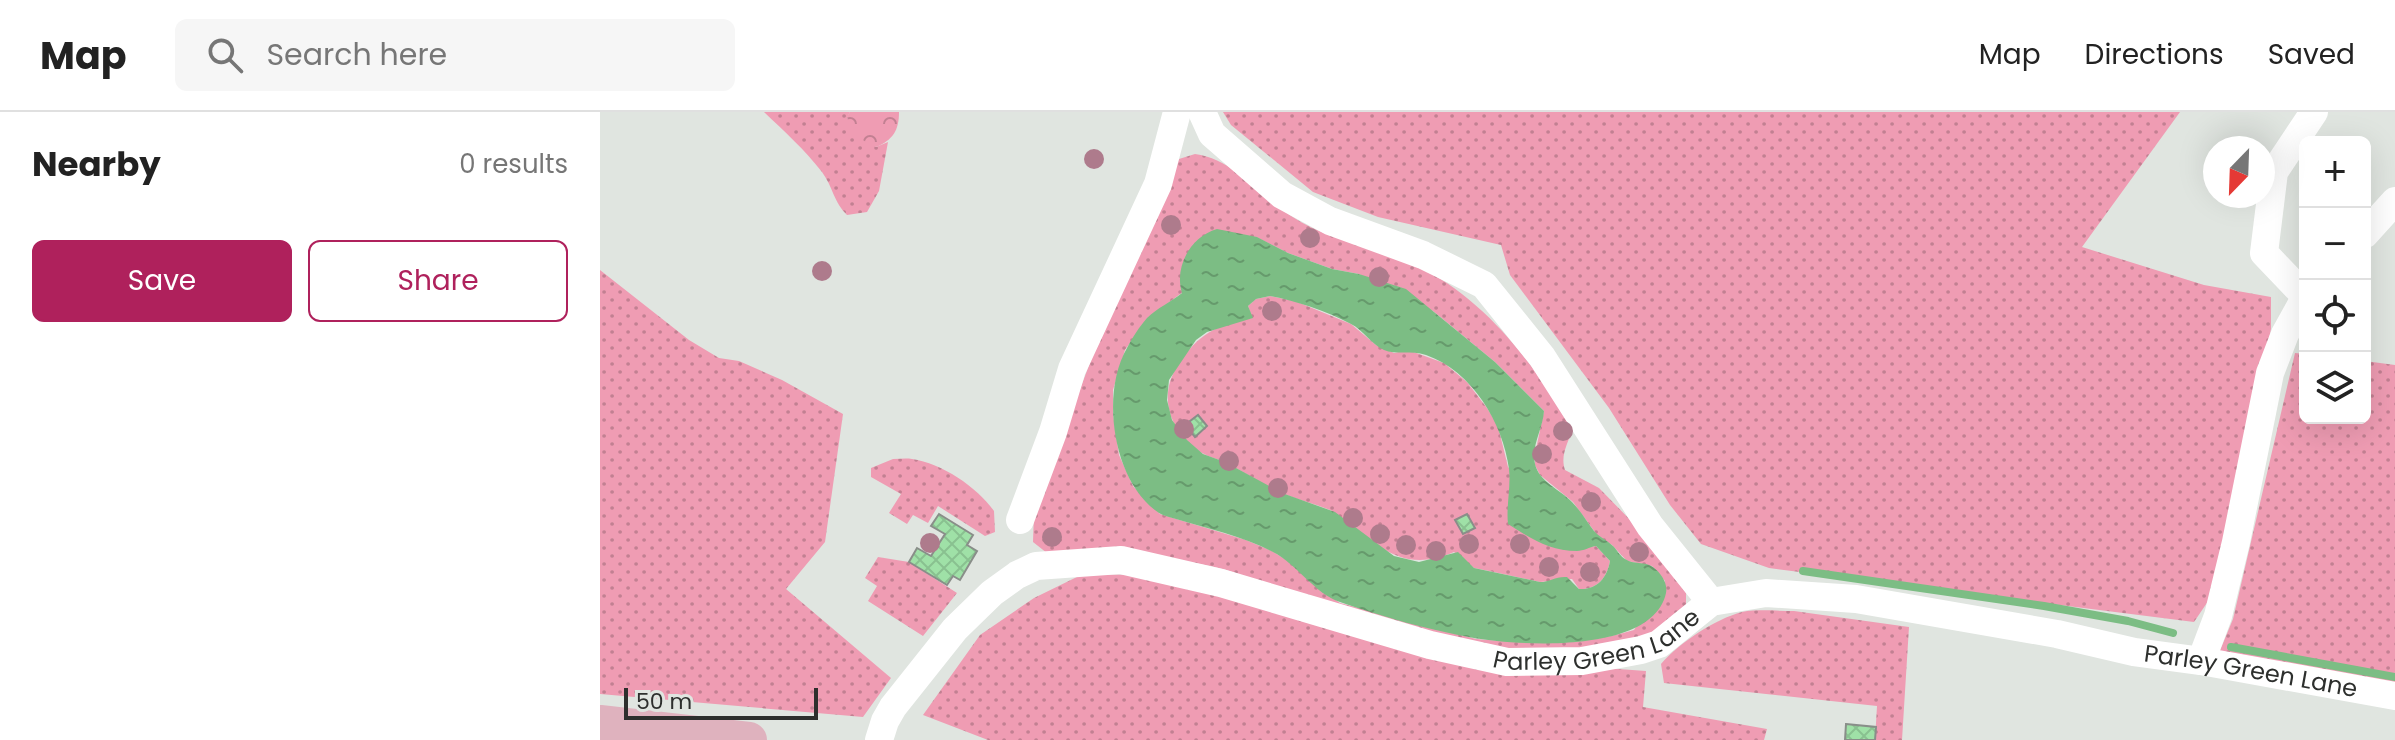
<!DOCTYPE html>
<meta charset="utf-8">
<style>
:root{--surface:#fff;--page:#f6f6f6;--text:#222;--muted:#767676;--line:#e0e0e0;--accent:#af215c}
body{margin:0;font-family:Poppins,sans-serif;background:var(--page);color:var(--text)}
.controls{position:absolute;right:24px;top:24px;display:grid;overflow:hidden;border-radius:12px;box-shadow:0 8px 32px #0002}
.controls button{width:72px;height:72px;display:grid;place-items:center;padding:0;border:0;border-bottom:2px solid var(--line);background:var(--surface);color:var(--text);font:40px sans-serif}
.compass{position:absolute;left:1603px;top:24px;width:72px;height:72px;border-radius:50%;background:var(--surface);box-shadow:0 8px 32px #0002;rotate:203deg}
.scale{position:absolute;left:24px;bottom:20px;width:194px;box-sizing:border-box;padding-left:8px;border:4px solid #2d2f2d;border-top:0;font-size:22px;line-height:28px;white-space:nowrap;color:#2d2f2d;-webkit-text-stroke:6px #e0e5e0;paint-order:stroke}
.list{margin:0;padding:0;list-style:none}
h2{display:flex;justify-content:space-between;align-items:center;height:104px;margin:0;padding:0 32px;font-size:34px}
h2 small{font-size:26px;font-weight:400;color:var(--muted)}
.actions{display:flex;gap:16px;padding:24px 32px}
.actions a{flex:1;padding:18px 0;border:2px solid var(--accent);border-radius:12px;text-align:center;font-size:28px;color:var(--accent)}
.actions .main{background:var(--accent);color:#fff}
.icon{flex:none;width:44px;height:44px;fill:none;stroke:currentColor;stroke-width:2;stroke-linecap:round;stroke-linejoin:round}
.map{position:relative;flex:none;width:1795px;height:628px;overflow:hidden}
header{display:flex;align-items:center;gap:48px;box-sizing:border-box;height:112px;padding:0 40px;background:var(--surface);border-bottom:2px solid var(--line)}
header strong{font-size:38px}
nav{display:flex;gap:44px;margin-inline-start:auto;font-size:28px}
.search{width:560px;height:72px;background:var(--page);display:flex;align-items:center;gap:20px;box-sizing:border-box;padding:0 28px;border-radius:12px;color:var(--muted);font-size:30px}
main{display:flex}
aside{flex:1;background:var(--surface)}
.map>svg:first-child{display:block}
.grass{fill:url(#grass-dots);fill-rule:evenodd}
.forest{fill:url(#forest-crowns)}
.water{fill:url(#water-ripples);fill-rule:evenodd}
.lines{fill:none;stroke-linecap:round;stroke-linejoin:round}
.stream{stroke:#7cbd84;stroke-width:8}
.building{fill:url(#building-cross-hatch);stroke:#898e89;stroke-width:2}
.minor{stroke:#fff;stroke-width:28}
.major{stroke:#dfb2be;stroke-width:36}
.tree{fill:#ae7b8c}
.labels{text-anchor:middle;stroke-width:6;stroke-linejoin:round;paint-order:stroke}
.street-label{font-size:24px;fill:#2d2f2d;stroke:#e0e5e0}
</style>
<header>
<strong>Map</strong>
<div class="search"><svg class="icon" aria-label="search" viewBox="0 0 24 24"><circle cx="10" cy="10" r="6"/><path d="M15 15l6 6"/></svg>Search here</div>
<nav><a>Map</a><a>Directions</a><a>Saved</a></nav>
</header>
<main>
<aside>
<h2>Nearby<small>0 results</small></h2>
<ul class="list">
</ul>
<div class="actions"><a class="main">Save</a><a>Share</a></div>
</aside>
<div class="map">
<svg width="1795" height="628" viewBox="0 0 1795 628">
<defs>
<pattern id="grass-dots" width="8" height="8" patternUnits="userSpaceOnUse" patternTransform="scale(2)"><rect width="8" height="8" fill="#ef9cb3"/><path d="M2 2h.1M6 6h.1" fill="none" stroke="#c28092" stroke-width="1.8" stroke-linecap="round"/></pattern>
<pattern id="forest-crowns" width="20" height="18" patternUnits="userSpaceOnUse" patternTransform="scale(2)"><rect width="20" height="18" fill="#ef9cb3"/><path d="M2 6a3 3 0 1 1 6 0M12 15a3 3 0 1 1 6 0" fill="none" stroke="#c28092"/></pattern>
<pattern id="water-ripples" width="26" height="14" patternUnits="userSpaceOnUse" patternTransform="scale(2)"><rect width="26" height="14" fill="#7cbd84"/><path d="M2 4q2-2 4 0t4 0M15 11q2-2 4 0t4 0" fill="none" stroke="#669a6c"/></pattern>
<pattern id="building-cross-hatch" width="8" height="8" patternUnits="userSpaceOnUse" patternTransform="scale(2)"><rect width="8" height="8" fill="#9fe1a7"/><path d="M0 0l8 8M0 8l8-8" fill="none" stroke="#89c190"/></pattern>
</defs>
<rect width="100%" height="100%" fill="#e0e5e0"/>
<!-- grass -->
<path class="grass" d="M164,0h86l-3,6 29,29 12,-5 -9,49 -12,21 -20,3c-13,-12 -14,-28 -25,-43 -17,-22 -38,-41 -58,-60z
M623,0h957l-98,135 122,38 67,12v32l-54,259 -23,34 -425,-54 -68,-24 -31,-39 -61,-97 -99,-133 -9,-30 -123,-28 -65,-25 -82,-67z
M595,42c42,6 66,44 101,65 37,23 80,27 119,46 70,33 120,99 157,165 -4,14 -12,25 -7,40l34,18 41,42 46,63v12l-35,28 -33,16 -115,5 -245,-71c-55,-31 -144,-24 -206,-26l-19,-15 1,-30 90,-240 55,-113zM656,125l32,16 44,16 27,5 74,37 62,51 49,49 -9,43v11l5,10 33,27 24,33 15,10 15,16 25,5 13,15 -31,49c-53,16 -104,14 -158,9l-136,-36 -32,-23 -12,-14 -24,-15 -26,-11 -86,-26 -27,-28 -14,-31 -6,-41v-24l12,-40 22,-31z
M0,158l89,70 30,18 20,3 43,19 61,34 -18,128 -39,47 105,89 -28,39 -263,-23z
M670,184l25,5 56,23 25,21 18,8 14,-3 36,13 23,19 20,26 11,18 10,41 81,80 7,-1 14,15c-3,17 -13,29 -31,28l-7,-10 -32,3 -51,-11 -15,-3 -20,-16c-49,21 -72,-3 -109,-31 -6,-3 -8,-8 -15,-11 -15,-6 -31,-10 -46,-16 -20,-8 -39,-22 -59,-32 -7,-3 -16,-5 -23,-9 -32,-20 -45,-56 -24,-88 21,-32 37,-39 74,-47l-4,-12 8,-7z
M1695,241l10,1v64h60v-57l30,4v323l-176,-35 14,-34z
M293,347c6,0 13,-1 19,0 30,4 66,29 82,52l1,21 -10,4 -47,-30 -10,17 -15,-8 -6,9 -18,-11 12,-19 -30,-17v-9z
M278,445l31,5 48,31 -34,43 -55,-35 9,-15 -12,-8z
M483,462l57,1 451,92 55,4 -3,36 124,22 -3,11h-776l-65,-25 57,-80 54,-37z
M1194,499l115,16 -7,113h-27l2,-34 -213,-23 -3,-19c18,-21 54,-45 81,-52 16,-3 36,-1 52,-1z"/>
<!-- forest -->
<path class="forest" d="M250,0h49c0,18 -6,28 -23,35l-23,-12 -6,-18z"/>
<!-- water -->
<path class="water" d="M617,117l40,8 31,16 44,16 27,5 47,15 89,73 49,49c-1,18 -13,34 -9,53 4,18 26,26 37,38 9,9 15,20 22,29 5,6 13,9 19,15 4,4 7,10 12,13 8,6 20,2 28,8 8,6 15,16 13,26 -13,61 -146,53 -192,45 -45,-8 -91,-21 -134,-36 -25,-8 -42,-37 -67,-50 -30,-16 -65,-23 -97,-33 -6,-2 -12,-3 -17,-6 -46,-30 -59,-119 -32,-165 5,-10 13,-22 20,-30 10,-10 24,-16 35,-25 -8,-26 8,-56 35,-64zM670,184c27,5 56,15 81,28 12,6 20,20 33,26 11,5 27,0 42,5 46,16 77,68 83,114 2,19 -3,37 -1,55 22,14 42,27 69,27 7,0 12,-4 19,-5l14,15c-3,17 -13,29 -31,28l-12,-12c-11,-1 -17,5 -27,5l-66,-14 -16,-16 -39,10 -25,-6 -59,-44 -53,-19 -57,-31 -22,-8 -16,-14 -15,-20 -5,-20 2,-20 27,-40 11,-8 46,-14 -5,-12 8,-7z"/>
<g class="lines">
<!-- stream -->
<path class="stream" d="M1203,459l241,35 84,15 45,12
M1631,535l164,30"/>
</g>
<!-- building -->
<path class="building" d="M598,303l9,11 -12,11 -10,-12z
M339,402l34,21 -6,10 10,6 -17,29 -7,-4 -6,9 -38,-23 8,-14 14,8 14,-22 -14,-8z
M867,402l8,14 -12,6 -8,-14z
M1246,612l30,3 -1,13h-30z"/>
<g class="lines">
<!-- minor -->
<g class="minor">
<path d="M602,0l10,22 70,61 48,26 93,34 61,30 58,72 108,169 61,76"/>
<path d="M1765,122l30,-33"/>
<path d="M1705,184l-41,-43 10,-81 40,-60"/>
<path d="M420,408l33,-88 19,-63 86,-185 19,-72"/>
<path d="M1601,549l17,-45 18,-74 34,-169 15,-39 20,-36"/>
<path id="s1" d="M279,628l6,-19 8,-14 62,-78 37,-36 25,-18 19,-9 85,-6 100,23 209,62 77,17 75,-1 59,-11 18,-6 52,-42 55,-9 90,6 201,35 77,18 67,9 194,35"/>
</g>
<!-- major -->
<path class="major" d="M0,611l149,17"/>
</g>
<!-- trees -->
<g class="tree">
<circle cx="494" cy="47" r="10"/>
<circle cx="571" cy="113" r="10"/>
<circle cx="710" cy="126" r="10"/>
<circle cx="222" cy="159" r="10"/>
<circle cx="779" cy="165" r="10"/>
<circle cx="672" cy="199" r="10"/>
<circle cx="584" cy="317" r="10"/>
<circle cx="963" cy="319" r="10"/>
<circle cx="942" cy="342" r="10"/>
<circle cx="629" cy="349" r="10"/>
<circle cx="678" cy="376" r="10"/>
<circle cx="991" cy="390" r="10"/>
<circle cx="753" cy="406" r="10"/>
<circle cx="780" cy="422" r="10"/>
<circle cx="452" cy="425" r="10"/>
<circle cx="330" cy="431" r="10"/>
<circle cx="869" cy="432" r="10"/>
<circle cx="920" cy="432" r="10"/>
<circle cx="806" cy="433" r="10"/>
<circle cx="836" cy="439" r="10"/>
<circle cx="1039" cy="440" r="10"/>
<circle cx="949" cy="455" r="10"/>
<circle cx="990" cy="460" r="10"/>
</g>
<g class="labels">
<!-- street labels -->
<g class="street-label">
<text dy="8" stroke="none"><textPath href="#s1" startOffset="818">Parley Green Lane</textPath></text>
<text dy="8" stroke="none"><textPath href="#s1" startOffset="1492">Parley Green Lane</textPath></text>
</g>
</g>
</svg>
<div class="controls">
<button>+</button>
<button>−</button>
<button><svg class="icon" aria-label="locate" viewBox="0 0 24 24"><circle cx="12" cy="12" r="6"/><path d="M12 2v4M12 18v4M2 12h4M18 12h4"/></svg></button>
<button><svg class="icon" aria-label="layers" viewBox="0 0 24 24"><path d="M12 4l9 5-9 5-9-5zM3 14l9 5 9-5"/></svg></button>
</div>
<svg class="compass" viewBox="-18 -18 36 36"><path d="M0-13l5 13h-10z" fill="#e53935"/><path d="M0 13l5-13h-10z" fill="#767676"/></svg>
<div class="scale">50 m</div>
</div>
</main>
